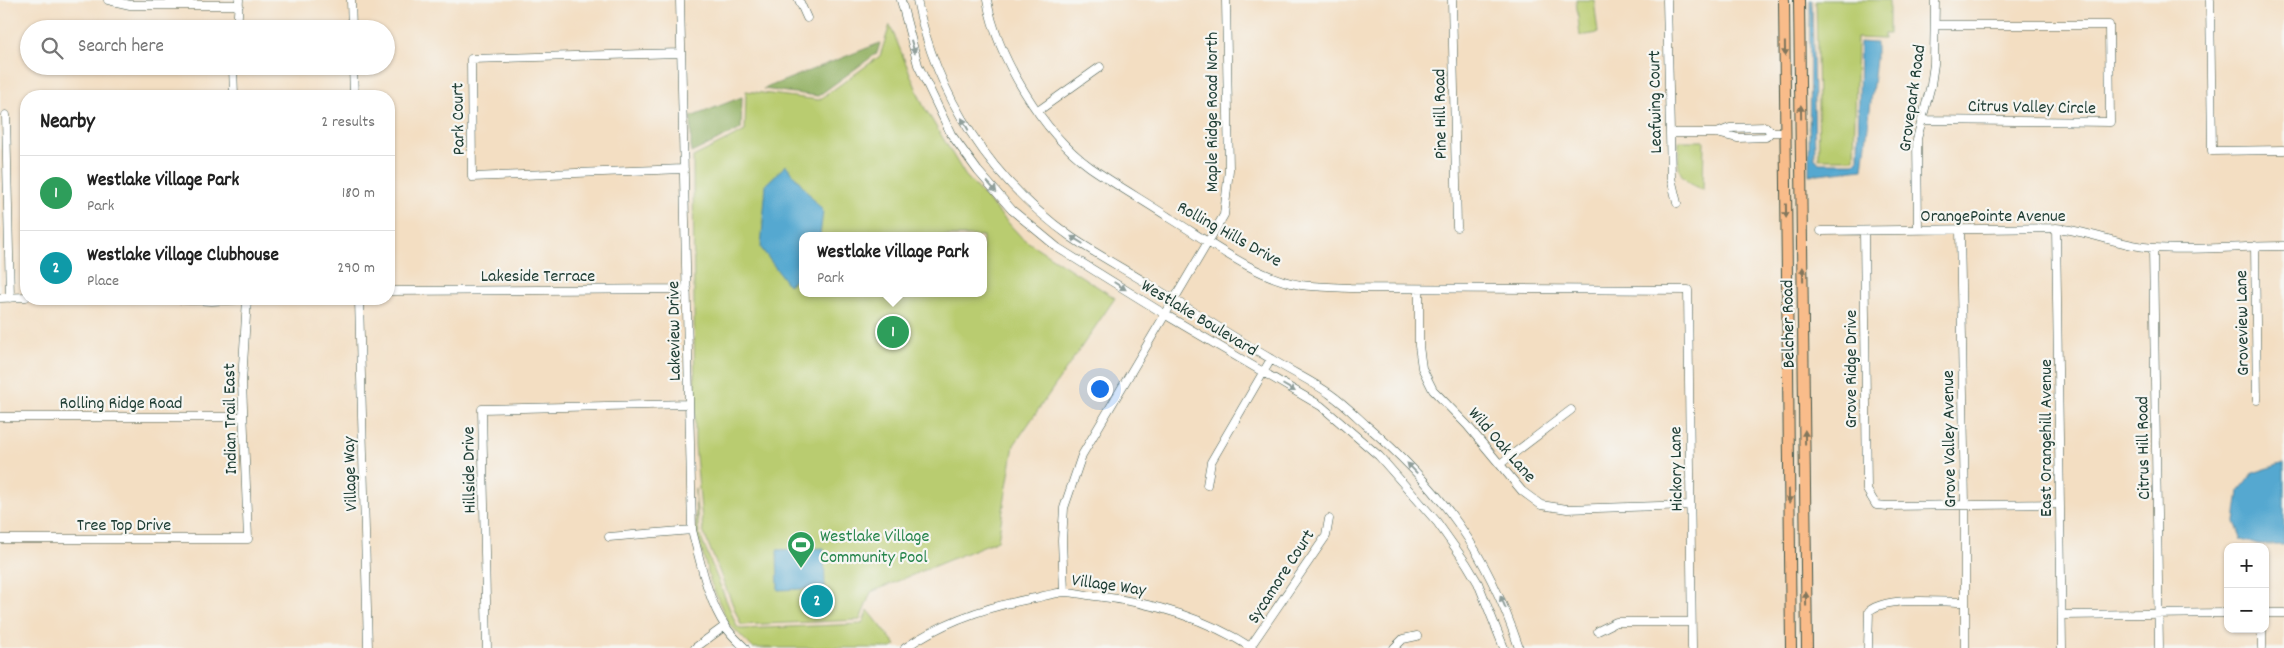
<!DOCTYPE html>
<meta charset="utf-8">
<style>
:root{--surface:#fff;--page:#f2f2f2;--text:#222;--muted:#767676;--line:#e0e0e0;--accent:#d1495b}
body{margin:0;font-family:Dekko,sans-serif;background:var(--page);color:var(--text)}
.controls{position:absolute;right:15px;bottom:15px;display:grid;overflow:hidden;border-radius:10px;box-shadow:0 1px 4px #0004}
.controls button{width:45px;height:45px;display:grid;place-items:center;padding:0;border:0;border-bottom:1px solid var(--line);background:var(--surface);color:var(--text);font:25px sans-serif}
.you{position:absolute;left:1099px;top:388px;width:18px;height:18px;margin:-12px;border:4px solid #fff;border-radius:50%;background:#1a73e8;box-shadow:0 0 0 8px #1a73e833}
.badge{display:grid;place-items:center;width:32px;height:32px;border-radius:50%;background:var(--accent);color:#fff;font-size:16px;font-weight:700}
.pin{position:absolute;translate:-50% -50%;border:2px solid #fff;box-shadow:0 1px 5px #0006}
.popup{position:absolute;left:799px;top:232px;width:188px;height:65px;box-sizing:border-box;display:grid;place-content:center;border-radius:10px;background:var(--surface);filter:drop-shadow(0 1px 4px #0005);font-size:16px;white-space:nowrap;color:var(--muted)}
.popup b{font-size:19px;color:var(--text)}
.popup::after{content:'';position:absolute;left:50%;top:100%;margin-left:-10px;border:10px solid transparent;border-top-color:var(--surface)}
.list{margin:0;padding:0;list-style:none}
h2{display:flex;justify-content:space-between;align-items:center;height:65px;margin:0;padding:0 20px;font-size:21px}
h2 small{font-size:16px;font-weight:400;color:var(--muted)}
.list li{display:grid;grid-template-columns:32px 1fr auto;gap:15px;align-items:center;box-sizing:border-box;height:75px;padding:0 20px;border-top:1px solid var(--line)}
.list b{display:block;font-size:19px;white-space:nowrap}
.list p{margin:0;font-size:16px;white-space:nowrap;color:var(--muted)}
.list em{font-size:16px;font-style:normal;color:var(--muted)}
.icon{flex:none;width:28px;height:28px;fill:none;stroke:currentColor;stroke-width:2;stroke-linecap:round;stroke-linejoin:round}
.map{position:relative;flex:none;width:2284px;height:648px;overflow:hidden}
.search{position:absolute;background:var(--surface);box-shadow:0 1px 4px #0004;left:20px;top:20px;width:375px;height:55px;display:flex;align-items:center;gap:12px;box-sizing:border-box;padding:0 18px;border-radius:28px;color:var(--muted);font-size:19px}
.panel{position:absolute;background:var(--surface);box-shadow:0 1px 4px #0004;left:20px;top:90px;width:375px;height:215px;border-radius:20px}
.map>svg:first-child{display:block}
.green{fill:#b9cc70;stroke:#6c8452;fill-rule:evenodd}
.forest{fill:#92b062;stroke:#58764b}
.water{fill:#54a8d0;stroke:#3a7282}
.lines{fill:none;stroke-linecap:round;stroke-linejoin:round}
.minor-casing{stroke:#3f5549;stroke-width:9}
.major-casing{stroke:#3f5549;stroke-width:12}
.minor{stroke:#fff;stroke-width:8}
.major{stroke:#f9bc8a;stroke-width:10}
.oneway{fill:#8f9e9a}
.oneway2{fill:#81765b}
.labels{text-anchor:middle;stroke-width:4.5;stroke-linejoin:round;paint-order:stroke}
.street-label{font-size:18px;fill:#1f3d34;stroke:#f6f6f2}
.leisure-label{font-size:18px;fill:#27864d;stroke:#f6f6f2;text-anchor:start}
</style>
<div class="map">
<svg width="2284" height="648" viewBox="0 0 2284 648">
<rect width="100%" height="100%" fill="#f6f6f2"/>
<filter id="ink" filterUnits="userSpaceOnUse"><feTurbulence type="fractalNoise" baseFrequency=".02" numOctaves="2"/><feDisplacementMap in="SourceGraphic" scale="10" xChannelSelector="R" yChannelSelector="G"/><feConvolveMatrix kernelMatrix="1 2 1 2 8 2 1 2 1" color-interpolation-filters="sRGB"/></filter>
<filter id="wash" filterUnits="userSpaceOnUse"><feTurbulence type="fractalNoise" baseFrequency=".0096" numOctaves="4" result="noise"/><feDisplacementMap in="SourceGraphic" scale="20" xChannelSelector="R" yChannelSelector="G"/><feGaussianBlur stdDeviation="1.12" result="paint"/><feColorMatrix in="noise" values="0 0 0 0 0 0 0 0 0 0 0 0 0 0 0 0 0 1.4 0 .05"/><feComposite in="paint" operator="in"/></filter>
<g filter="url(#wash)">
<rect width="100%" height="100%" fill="#f3dec2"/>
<!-- green -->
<path class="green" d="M1576,0h18l4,33 -18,3z
M1816,0h73v34h-5v5l-27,-1 -3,121h-35z
M890,25l33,80 42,70 57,63 93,60 -101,147 -16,95 -127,52 -11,28 -119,5 -38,-94 -8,-86 -2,-288 52,-26 1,-40 73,9 61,-44zM803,236h180v57h-180z
M1679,141h25l-1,49c-28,-12 -25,-21 -24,-49z
M695,489l4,44 38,94 4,2 119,-5 3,-2 5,-12 28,35 -4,3h-139l-25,-25 -17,-40 -15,-53z"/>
<!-- forest -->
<path class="forest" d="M880,43l-3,10 -59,43 -55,-7z
M742,97l-1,32 -50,24v-36z"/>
<!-- water -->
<path class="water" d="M1810,0h2l3,158 4,5h35l4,-4 2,-117 16,1v16l-13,110 -54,6z
M786,165l37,46 -3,25h-17v38l-15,11 -27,-37 5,-64z
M2284,463v82h-26l-16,-5 -7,-18 4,-31 14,-18z
M824,548l1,40 -47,2 -1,-40z"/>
</g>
<g filter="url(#ink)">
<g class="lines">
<defs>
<path id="minor" d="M108,0l22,5h109
M351,0l1,29
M680,0l12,530c8,30 16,72 34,97 5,8 12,14 19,21
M799,0l8,18
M901,0l17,65 33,69 27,37 34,39 46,38 108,67 155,91 58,50 58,66 29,41 12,20 26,65
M917,0c19,96 74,180 154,237 25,17 53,32 79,48 40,24 80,50 121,74 19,12 41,22 59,35 13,9 24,20 35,30 77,66 122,128 154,224
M987,0c10,57 56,133 103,167 26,18 54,34 80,51 38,23 86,60 131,67 16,2 32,2 49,3l338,2 4,358
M1452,0l5,227
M1667,0l4,178 6,25
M2210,0l2,151 72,-1
M237,29l2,-29
M680,53l-209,6 1,118 212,-8
M233,66l1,30
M353,66l1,30
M1038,111l62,-44
M6,115l4,183
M1923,120l187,2 -1,-97h-174
M1670,133h47l21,5 28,-1 5,-5h15
M1717,133l13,-5 36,-1 5,5
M2056,228l6,420
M1918,230l-1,-91 14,-54 3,-21 1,-64
M1960,230l5,275v143
M1821,231l235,-3c34,3 64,18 98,20 43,3 87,-2 130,-2
M1864,231l3,259 9,15 12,1 171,-2
M2255,246l2,154
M2153,248l6,400
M1419,289v57l3,22 11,22 34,35 55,66 19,14 26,4 123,-4
M389,291l298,-2
M0,298l26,-1
M359,299l9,349
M0,417h242
M1500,464l71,-54
M1207,485l4,-23 60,-103
M609,537l83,-7
M0,539h248l-6,-157 5,-83 -35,2 -45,-2
M1064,592l-2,-52 2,-32 18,-53 142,-240 5,-45 -3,-170
M2265,613h19
M2062,615l166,-2
M1598,631l18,-9h75
M1250,647l76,-111 3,-17
M487,648l-5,-239 207,-5
M695,648l30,-22
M905,648c39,-27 83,-42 130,-50 9,-2 20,-5 30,-6 9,0 20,3 30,4 55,6 109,21 157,52
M1394,648l9,-9 14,-3
M1868,648l1,-37c20,-15 70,-9 95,-9
M2262,648v-19"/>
<path id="major" d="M1784,0l7,648
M1799,0l8,648"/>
</defs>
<!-- minor casing -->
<use href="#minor" class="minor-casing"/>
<!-- major casing -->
<use href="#major" class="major-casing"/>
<!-- minor -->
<use href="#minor" class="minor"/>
<!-- major -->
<use href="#major" class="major"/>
</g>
<!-- one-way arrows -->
<defs><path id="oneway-solid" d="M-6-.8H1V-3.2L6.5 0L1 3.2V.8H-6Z" transform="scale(1.25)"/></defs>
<g class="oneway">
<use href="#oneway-solid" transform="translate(913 47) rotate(74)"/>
<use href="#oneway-solid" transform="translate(965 124) rotate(-119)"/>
<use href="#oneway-solid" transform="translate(992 187) rotate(49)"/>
<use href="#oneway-solid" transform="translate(1077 240) rotate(-148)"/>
<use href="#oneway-solid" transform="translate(1120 286) rotate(32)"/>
<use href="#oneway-solid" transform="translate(1289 388) rotate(30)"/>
<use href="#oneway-solid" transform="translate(1412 468) rotate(-134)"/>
<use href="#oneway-solid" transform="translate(1503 602) rotate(-113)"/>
</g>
<g class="oneway2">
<use href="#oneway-solid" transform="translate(1785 49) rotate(89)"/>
<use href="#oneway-solid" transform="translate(1801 112) rotate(-91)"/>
<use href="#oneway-solid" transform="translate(1786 211) rotate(89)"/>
<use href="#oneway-solid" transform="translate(1803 274) rotate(-91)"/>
<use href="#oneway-solid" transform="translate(1805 437) rotate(-91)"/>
<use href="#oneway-solid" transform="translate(1789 496) rotate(89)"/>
<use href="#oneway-solid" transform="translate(1806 599) rotate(-91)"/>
</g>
</g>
<!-- icons -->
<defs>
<symbol id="stadium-pin" viewBox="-11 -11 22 30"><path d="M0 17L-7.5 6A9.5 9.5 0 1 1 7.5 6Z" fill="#2e9e5b" stroke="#f6f6f2"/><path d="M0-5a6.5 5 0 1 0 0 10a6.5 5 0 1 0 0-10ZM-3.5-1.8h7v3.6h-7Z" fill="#fff"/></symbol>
</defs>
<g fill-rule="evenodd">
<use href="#stadium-pin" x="785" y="529" width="32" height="43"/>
</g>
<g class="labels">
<!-- street labels -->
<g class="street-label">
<text transform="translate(1911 98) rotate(-82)" y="6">Grovepark Road</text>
<text transform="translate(1654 102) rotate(-91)" y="6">Leafwing Court</text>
<text transform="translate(2032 106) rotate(1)" y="6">Citrus Valley Circle</text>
<text transform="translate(1211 112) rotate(-90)" y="6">Maple Ridge Road North</text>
<text transform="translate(1439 114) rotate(-91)" y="6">Pine Hill Road</text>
<text transform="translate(457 119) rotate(-91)" y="6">Park Court</text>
<text x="1993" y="221">OrangePointe Avenue</text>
<text transform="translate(1230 233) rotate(29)" y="6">Rolling Hills Drive</text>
<text x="538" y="281">Lakeside Terrace</text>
<text transform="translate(1200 317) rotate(31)" y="6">Westlake Boulevard</text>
<text transform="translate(2241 323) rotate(-91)" y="6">Groveview Lane</text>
<text transform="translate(1787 324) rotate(-91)" y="6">Belcher Road</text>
<text transform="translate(673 331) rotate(-91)" y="6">Lakeview Drive</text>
<text transform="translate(1850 369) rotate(-90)" y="6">Grove Ridge Drive</text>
<text x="121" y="408">Rolling Ridge Road</text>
<text transform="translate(229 419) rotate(-91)" y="6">Indian Trail East</text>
<text transform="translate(2045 438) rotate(-90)" y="6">East Orangehill Avenue</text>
<text transform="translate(1948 439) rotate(-91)" y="6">Grove Valley Avenue</text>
<text transform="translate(1503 444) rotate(49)" y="6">Wild Oak Lane</text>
<text transform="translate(2142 448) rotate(-91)" y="6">Citrus Hill Road</text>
<text transform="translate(1675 469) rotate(-91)" y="6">Hickory Lane</text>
<text transform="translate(468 470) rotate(-91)" y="6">Hillside Drive</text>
<text transform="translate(349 474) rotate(-92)" y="6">Village Way</text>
<text x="124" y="530">Tree Top Drive</text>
<text transform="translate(1280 576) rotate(-57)" y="6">Sycamore Court</text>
<text transform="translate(1109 584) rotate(8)" y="6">Village Way</text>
</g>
<!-- leisure labels -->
<g class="leisure-label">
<text x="820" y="541">Westlake Village<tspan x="820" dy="21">Community Pool</tspan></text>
</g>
</g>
</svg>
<div class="controls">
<button>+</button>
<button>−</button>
</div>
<div class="you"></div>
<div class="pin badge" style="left:893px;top:332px;background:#2e9e5b">1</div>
<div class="popup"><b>Westlake Village Park</b>Park</div>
<div class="pin badge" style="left:817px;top:601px;background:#0f9aa8">2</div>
<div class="search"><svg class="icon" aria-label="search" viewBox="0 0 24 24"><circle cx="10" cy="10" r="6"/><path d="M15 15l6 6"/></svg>Search here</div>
<section class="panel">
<h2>Nearby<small>2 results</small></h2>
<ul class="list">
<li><span class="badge" style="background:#2e9e5b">1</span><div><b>Westlake Village Park</b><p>Park</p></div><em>180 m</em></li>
<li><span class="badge" style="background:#0f9aa8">2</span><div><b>Westlake Village Clubhouse</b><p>Place</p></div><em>290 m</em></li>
</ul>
</section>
</div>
